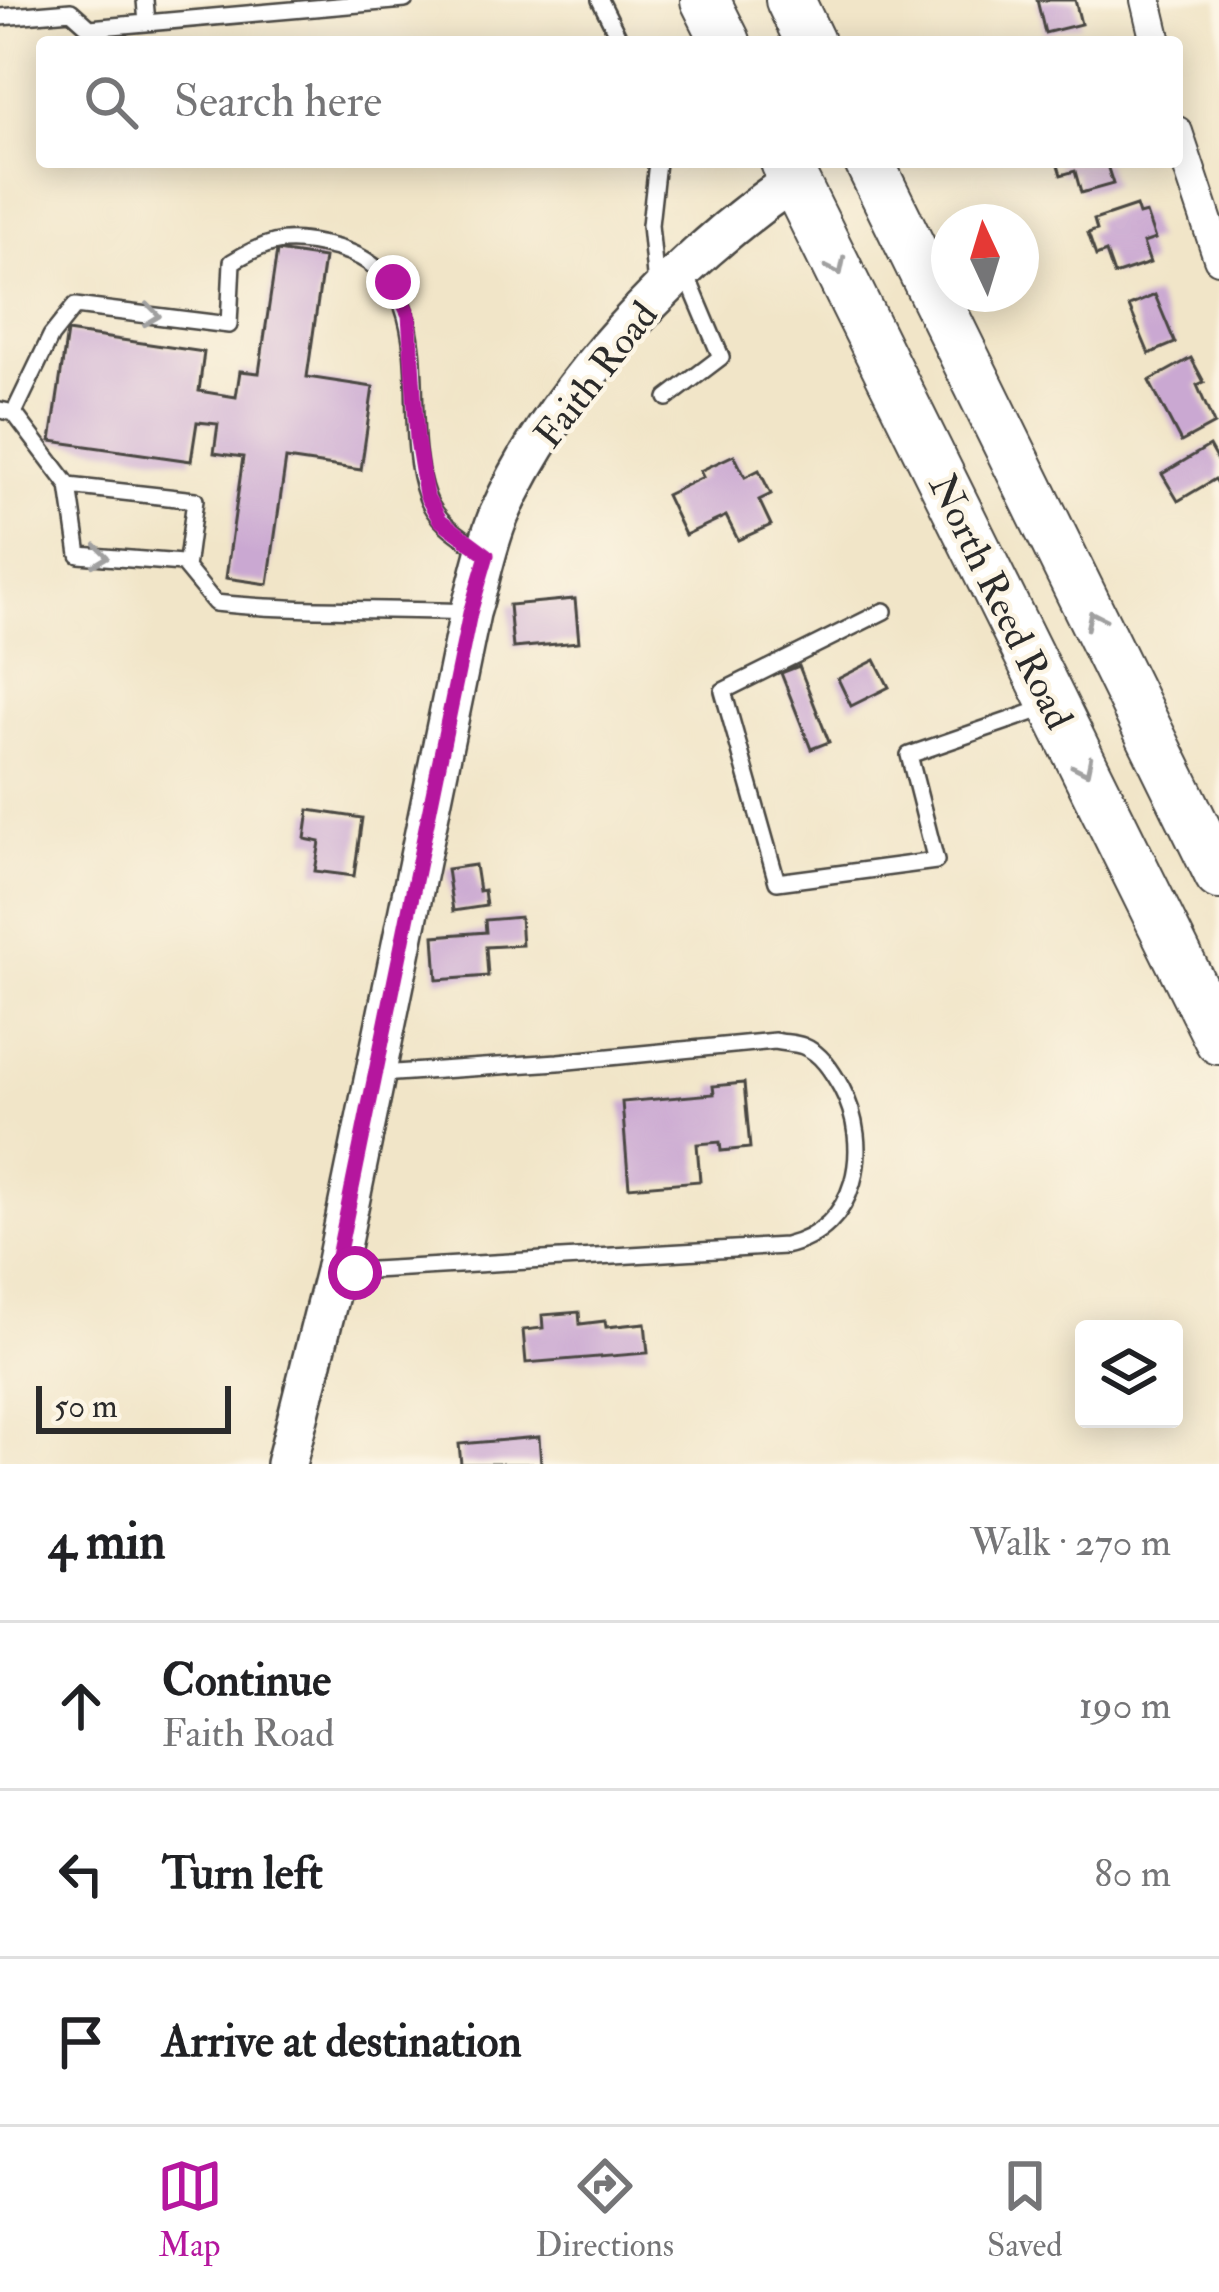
<!DOCTYPE html>
<meta charset="utf-8">
<style>
:root{--surface:#fff;--page:#f2f2f2;--text:#202124;--muted:#757577;--line:#e0e0e0;--accent:#b5179e}
body{margin:0;font-family:"IM FELL Double Pica",serif;background:var(--page);color:var(--text)}
.controls{position:absolute;right:36px;bottom:36px;display:grid;overflow:hidden;border-radius:12px;box-shadow:0 6px 30px #0003}
.controls button{width:108px;height:108px;display:grid;place-items:center;padding:0;border:0;border-bottom:3px solid var(--line);background:var(--surface);color:var(--text);font:60px sans-serif}
.compass{position:absolute;left:931px;top:204px;width:108px;height:108px;border-radius:50%;background:var(--surface);box-shadow:0 6px 30px #0003;rotate:356deg}
.scale{position:absolute;left:36px;bottom:30px;width:195px;box-sizing:border-box;padding-left:12px;border:6px solid #2b2b2b;border-top:0;font-size:33px;line-height:42px;white-space:nowrap;color:#2b2b2b;-webkit-text-stroke:9px #fcf5e5;paint-order:stroke}
.stop{position:absolute;width:36px;height:36px;margin:-27px;border:9px solid #b5179e;border-radius:50%;background:#fff}
.stop.end{background:#b5179e;border-color:#fff;box-shadow:0 3px 12px #0008}
.list{margin:0;padding:0;list-style:none}
h2{display:flex;justify-content:space-between;align-items:center;height:156px;margin:0;padding:0 48px;font-size:51px}
h2 small{font-size:39px;font-weight:400;color:var(--muted)}
.list li{display:grid;grid-template-columns:78px 1fr auto;gap:36px;align-items:center;box-sizing:border-box;height:168px;padding:0 48px;border-top:3px solid var(--line)}
.list b{display:block;font-size:45px;white-space:nowrap}
.list p{margin:0;font-size:39px;white-space:nowrap;color:var(--muted)}
.list em{font-size:39px;font-style:normal;color:var(--muted)}
.icon{flex:none;width:66px;height:66px;fill:none;stroke:currentColor;stroke-width:2;stroke-linecap:round;stroke-linejoin:round}
.map{position:relative;flex:none;width:1219px;height:1464px;overflow:hidden}
.search{position:absolute;background:var(--surface);box-shadow:0 6px 30px #0003;left:36px;right:36px;top:36px;height:132px;display:flex;align-items:center;gap:30px;box-sizing:border-box;padding:0 42px;border-radius:12px;color:var(--muted);font-size:45px}
.sheet{height:660px;background:var(--surface)}
nav{display:flex;justify-content:space-around;align-items:center;box-sizing:border-box;height:168px;border-top:3px solid var(--line);background:var(--surface);font-size:33px;color:var(--muted)}
nav a{display:grid;justify-items:center;gap:6px}
nav .on{color:var(--accent)}
.map>svg:first-child{display:block}
.building{fill:#caa8d2}
.lines{fill:none;stroke-linecap:round;stroke-linejoin:round}
.service-casing{stroke:#494743;stroke-width:20}
.minor-casing{stroke:#494743;stroke-width:34}
.tertiary-casing{stroke:#494743;stroke-width:44}
.primary-casing{stroke:#494743;stroke-width:52}
.service{stroke:#fff;stroke-width:15}
.minor{stroke:#fff;stroke-width:30}
.tertiary{stroke:#fff;stroke-width:39}
.primary{stroke:#fff;stroke-width:48}
.oneway{stroke:#a0a0a0}
.route{stroke:#b5179e;stroke-width:15}
.labels{text-anchor:middle;stroke-width:9;stroke-linejoin:round;paint-order:stroke}
.street-label{font-size:39px;fill:#2b2b2b;stroke:#fcf5e5}
</style>
<div class="map">
<svg width="1219" height="1464" viewBox="0 0 1219 1464">
<rect width="100%" height="100%" fill="#fcf5e5"/>
<filter id="ink" filterUnits="userSpaceOnUse"><feTurbulence type="fractalNoise" baseFrequency=".00833" numOctaves="2"/><feDisplacementMap in="SourceGraphic" scale="24" xChannelSelector="R" yChannelSelector="G"/><feConvolveMatrix kernelMatrix="1 2 1 2 8 2 1 2 1" color-interpolation-filters="sRGB"/></filter>
<filter id="wash" filterUnits="userSpaceOnUse"><feTurbulence type="fractalNoise" baseFrequency=".004" numOctaves="4" result="noise"/><feDisplacementMap in="SourceGraphic" scale="48" xChannelSelector="R" yChannelSelector="G"/><feGaussianBlur stdDeviation="2.7" result="paint"/><feColorMatrix in="noise" values="0 0 0 0 0 0 0 0 0 0 0 0 0 0 0 0 0 1.4 0 .05"/><feComposite in="paint" operator="in"/></filter>
<g filter="url(#wash)">
<rect width="100%" height="100%" fill="#f1e5c8"/>
<g id="blocks">
<!-- building -->
<path class="building" d="M1037,0h38l6,24 -36,9z
M1057,162h49l7,22 -32,9 -6,-22 -14,4z
M1136,206l3,9 7,-2 9,26 -12,4 7,20 -36,12 -8,-23 -10,4 -8,-23 9,-3 -3,-10z
M277,251l47,7 -17,119 66,10 -12,83 -75,-11 -18,125 -42,-6 17,-121 -29,-4 4,-29 -21,-2 -6,39 -140,-20 16,-109 137,20 -5,39 37,6 4,-26 19,2z
M1155,295l20,48 -26,11 -20,-48z
M1191,358l13,24 -7,3 17,39 -33,18 -32,-61z
M1209,446l10,18v21l-4,-6 -37,22 -16,-27z
M734,455l11,22 14,-7 12,24 -12,6 12,25 -33,15 -12,-24 -41,19 -19,-40 37,-18 -3,-6z
M575,599l4,43 -66,6 -4,-43z
M875,660l14,27 -38,19 -13,-27z
M799,666l30,76 -18,7 -30,-76z
M309,810l53,8 -8,58 -39,-5 5,-29 -15,-3z
M475,865l4,26 5,-1 2,16 -33,5 -6,-42z
M520,917l2,28 -36,2 2,29 -51,4 -3,-44 52,-4 -1,-12z
M744,1083l6,65 -29,3 -1,-9 -23,2 3,37 -71,6 -7,-85 92,-8 -1,-8z
M579,1312l1,12 25,-3 1,6 39,-4 3,30 -122,10 -3,-33 20,-2 -1,-13z
M539,1437l2,27h-80l-2,-20z"/>
</g>
</g>
<g filter="url(#ink)">
<use href="#blocks" fill-opacity="0" stroke="#494743" stroke-width="3"/>
<g class="lines">
<defs>
<path id="service" d="M145,0l2,23
M600,0l21,42
M0,17l71,-6 19,17 315,-28
M656,286l-6,-61 7,-63
M667,398l54,-41 -37,-88
M0,410l14,3 37,-77 24,-30 154,19 3,-63c41,-25 59,-26 105,-14 113,32 58,165 90,249 10,27 36,40 59,57
M14,413l55,73 10,69 103,8 33,40c84,9 168,5 252,9
M69,486l126,14 -9,68
M884,611l-161,80 54,191 159,-21 -27,-106 136,-47
M338,1272l447,-26c73,-16 88,-100 56,-159 -9,-16 -20,-34 -38,-41 -8,-3 -19,-3 -28,-5l-217,21 -178,12"/>
<path id="minor" d="M1146,0l10,42
M1177,132l42,126"/>
<path id="tertiary" d="M286,1464l49,-193 135,-658c10,-32 16,-68 29,-98 55,-126 182,-258 295,-335"/>
<path id="primary" d="M705,0l21,42
M790,0l20,42
M785,162l434,878
M869,162l350,713"/>
</defs>
<!-- service casing -->
<use href="#service" class="service-casing"/>
<!-- minor casing -->
<use href="#minor" class="minor-casing"/>
<!-- tertiary casing -->
<use href="#tertiary" class="tertiary-casing"/>
<!-- primary casing -->
<use href="#primary" class="primary-casing"/>
<!-- service -->
<use href="#service" class="service"/>
<!-- minor -->
<use href="#minor" class="minor"/>
<!-- tertiary -->
<use href="#tertiary" class="tertiary"/>
<!-- primary -->
<use href="#primary" class="primary"/>
</g>
<!-- one-way arrows -->
<defs><path id="oneway-chevron" d="M-2-3.5L2.5 0L-2 3.5" fill="none" stroke-width="1.6" stroke-linecap="round" stroke-linejoin="round" transform="scale(3)"/></defs>
<g class="oneway">
<use href="#oneway-chevron" transform="translate(837 267) rotate(64)"/>
<use href="#oneway-chevron" transform="translate(152 315) rotate(7)"/>
<use href="#oneway-chevron" transform="translate(100 556) rotate(7)"/>
<use href="#oneway-chevron" transform="translate(1094 619) rotate(-116)"/>
<use href="#oneway-chevron" transform="translate(1084 767) rotate(64)"/>
</g>
</g>
<g class="lines" filter="url(#ink)">
<!-- route -->
<path class="route" d="M355,1273l-20,-2 135,-658 17,-58 -47,-35 -14,-25 -9,-55 -8,-125 -16,-33"/>
</g>
<g class="labels">
<!-- street labels -->
<g class="street-label">
<text transform="translate(595 374) rotate(-52)" y="14">Faith Road</text>
<text transform="translate(1002 601) rotate(64)" y="14">North Reed Road</text>
</g>
</g>
</svg>
<div class="controls">
<button><svg class="icon" aria-label="layers" viewBox="0 0 24 24"><path d="M12 4l9 5-9 5-9-5zM3 14l9 5 9-5"/></svg></button>
</div>
<svg class="compass" viewBox="-18 -18 36 36"><path d="M0-13l5 13h-10z" fill="#e53935"/><path d="M0 13l5-13h-10z" fill="#757577"/></svg>
<div class="scale">50 m</div>
<div class="stop" style="left:355px;top:1273px"></div>
<div class="stop end" style="left:393px;top:282px"></div>
<div class="search"><svg class="icon" aria-label="search" viewBox="0 0 24 24"><circle cx="10" cy="10" r="6"/><path d="M15 15l6 6"/></svg>Search here</div>
</div>
<section class="sheet">
<h2>4 min<small>Walk · 270 m</small></h2>
<ul class="list">
<li><svg class="icon" aria-label="ahead" viewBox="0 0 24 24"><path d="M12 20V5M6 11l6-6 6 6"/></svg><div><b>Continue</b><p>Faith Road</p></div><em>190 m</em></li>
<li><svg class="icon" aria-label="left" viewBox="0 0 24 24"><path d="M17 20v-9H6M10 6l-5 5 5 5"/></svg><div><b>Turn left</b></div><em>80 m</em></li>
<li><svg class="icon" aria-label="arrive" viewBox="0 0 24 24"><path d="M6 21V4h12l-3 4 3 4H6"/></svg><div><b>Arrive at destination</b></div></li>
</ul>
</section>
<nav>
<a class="on"><svg class="icon" aria-label="map" viewBox="0 0 24 24"><path d="M3 6l6-2 6 2 6-2v14l-6 2-6-2-6 2zM9 4v14M15 6v14"/></svg>Map</a>
<a><svg class="icon" aria-label="directions" viewBox="0 0 24 24"><path d="M12 3l9 9-9 9-9-9zM9 14v-3h6M13 9l2 2-2 2"/></svg>Directions</a>
<a><svg class="icon" aria-label="saved" viewBox="0 0 24 24"><path d="M7 4h10v16l-5-4-5 4z"/></svg>Saved</a>
</nav>
